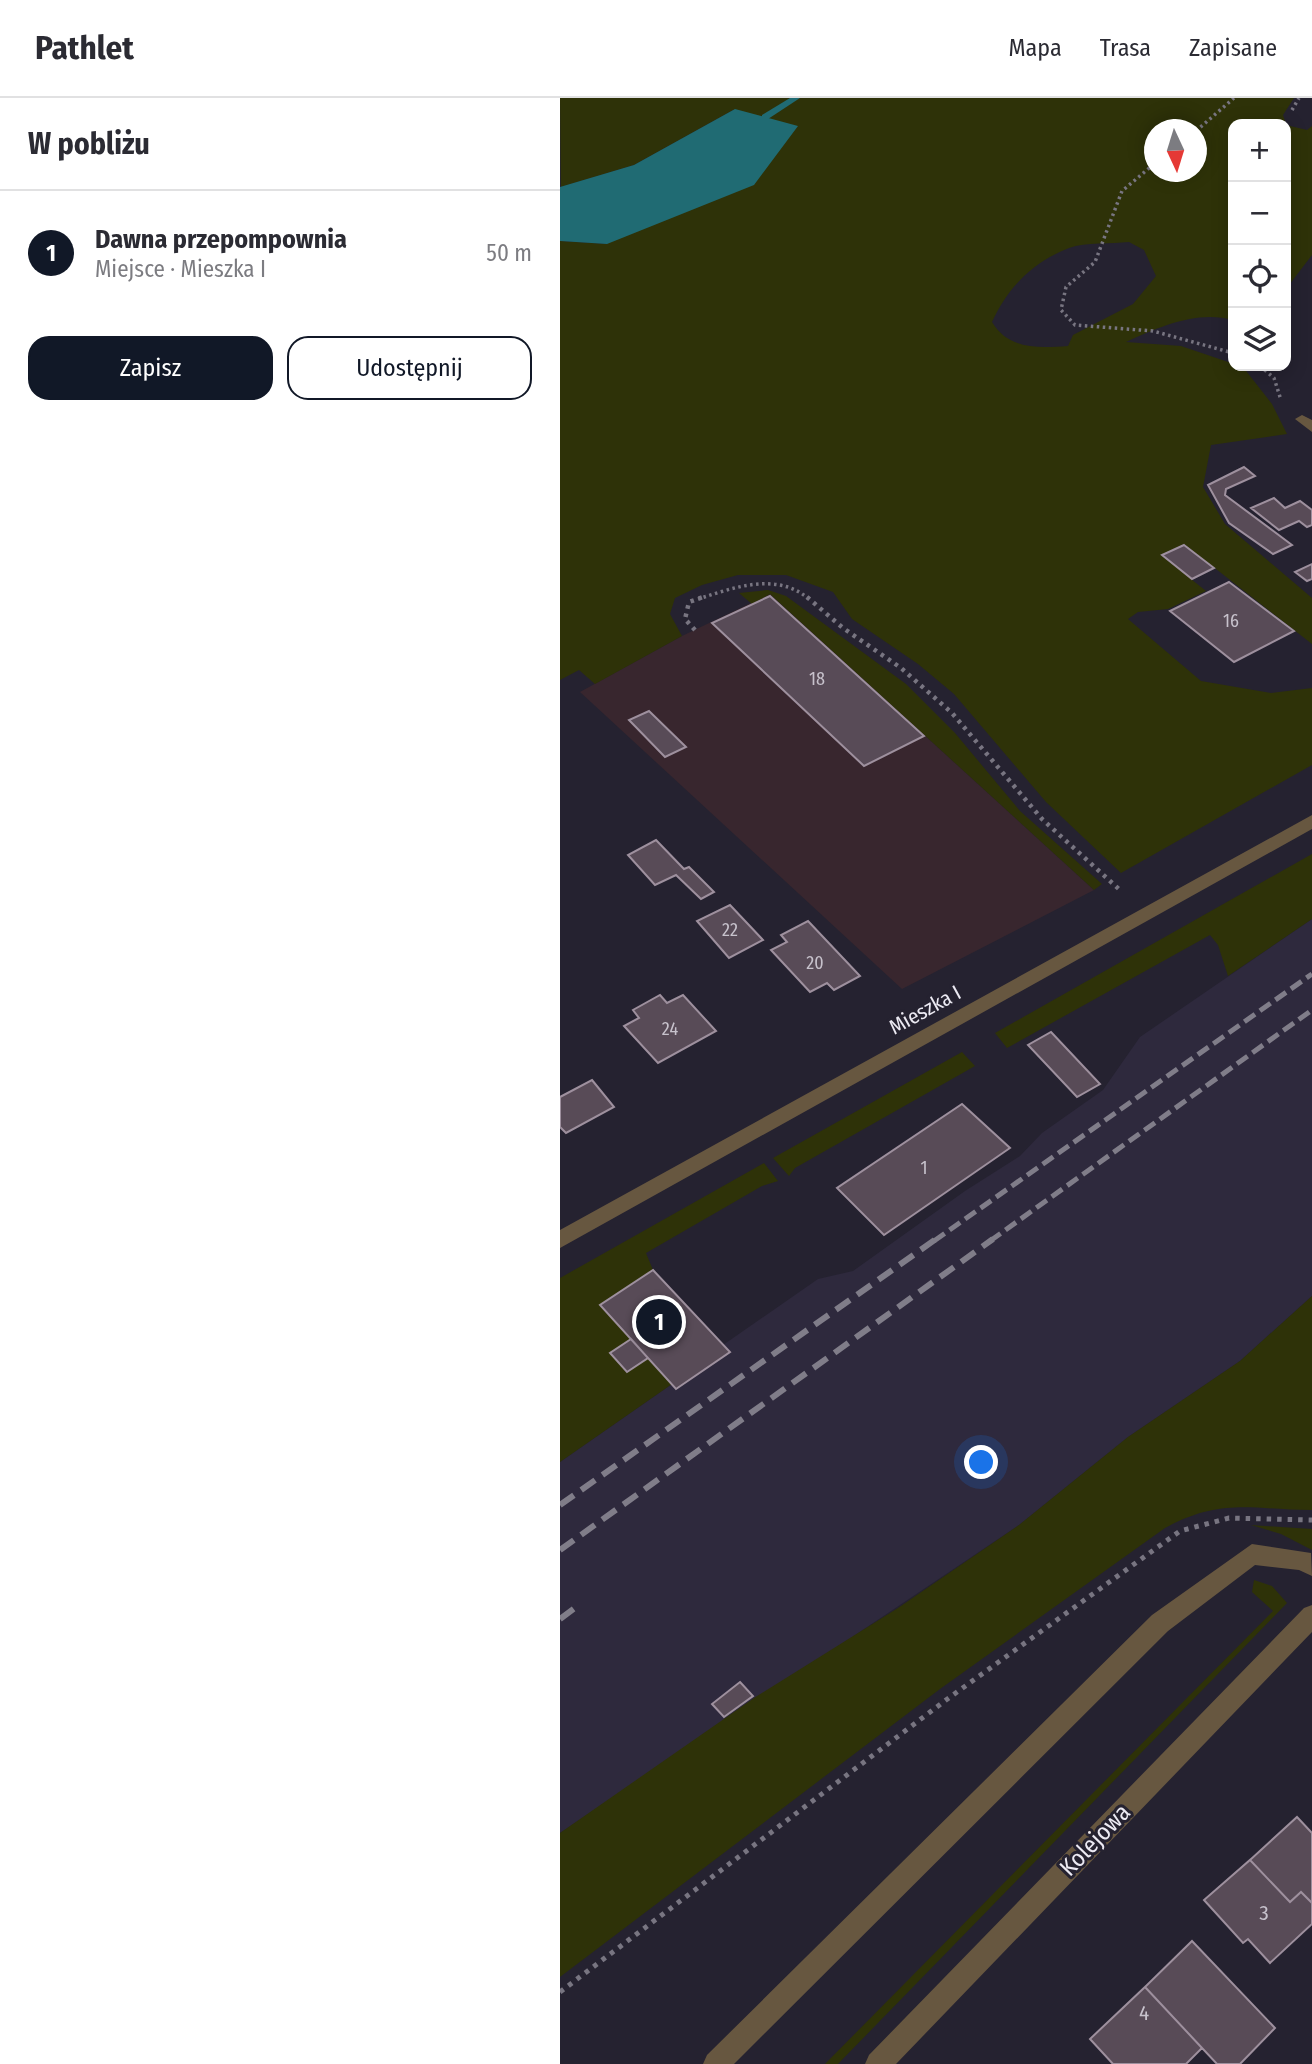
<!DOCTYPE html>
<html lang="pl">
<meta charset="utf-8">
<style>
:root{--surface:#fff;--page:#f2f2f3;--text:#2b2b33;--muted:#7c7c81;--line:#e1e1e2;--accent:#111827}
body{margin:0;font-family:"Fira Sans Condensed",sans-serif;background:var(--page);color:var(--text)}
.controls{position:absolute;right:21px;top:21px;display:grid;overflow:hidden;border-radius:14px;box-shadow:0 4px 18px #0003}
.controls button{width:63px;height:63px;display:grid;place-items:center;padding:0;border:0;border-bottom:2px solid var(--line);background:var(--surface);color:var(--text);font:35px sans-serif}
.compass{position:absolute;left:584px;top:21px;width:63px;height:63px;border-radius:50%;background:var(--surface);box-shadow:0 4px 18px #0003;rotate:176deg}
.you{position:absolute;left:422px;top:1365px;width:24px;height:24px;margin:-18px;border:5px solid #fff;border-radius:50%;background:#1a73e8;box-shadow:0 0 0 10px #1a73e833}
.badge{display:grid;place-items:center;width:46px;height:46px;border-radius:50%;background:var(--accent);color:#fff;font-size:23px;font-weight:700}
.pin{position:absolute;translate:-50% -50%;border:4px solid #fff;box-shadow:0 2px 7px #0006}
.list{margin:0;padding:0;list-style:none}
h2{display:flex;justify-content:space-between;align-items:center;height:91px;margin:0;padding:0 28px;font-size:30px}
h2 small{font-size:23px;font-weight:400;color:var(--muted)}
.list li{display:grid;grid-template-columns:46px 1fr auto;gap:21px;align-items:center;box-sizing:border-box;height:126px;padding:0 28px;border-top:2px solid var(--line)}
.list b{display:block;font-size:26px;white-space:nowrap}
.list p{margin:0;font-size:23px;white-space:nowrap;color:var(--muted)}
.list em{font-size:23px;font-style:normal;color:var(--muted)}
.actions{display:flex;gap:14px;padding:21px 28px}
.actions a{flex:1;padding:16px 0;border:2px solid var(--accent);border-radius:21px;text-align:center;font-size:24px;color:var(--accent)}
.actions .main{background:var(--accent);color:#fff}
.icon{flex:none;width:38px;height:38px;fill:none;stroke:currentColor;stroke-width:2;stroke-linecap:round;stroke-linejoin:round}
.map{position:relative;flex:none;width:752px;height:1966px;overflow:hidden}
header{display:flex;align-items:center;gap:42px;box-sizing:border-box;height:98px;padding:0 35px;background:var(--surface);border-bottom:2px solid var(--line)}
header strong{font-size:33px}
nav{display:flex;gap:38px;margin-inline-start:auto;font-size:24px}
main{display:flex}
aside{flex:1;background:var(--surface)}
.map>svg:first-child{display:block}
.commercial{fill:#38262e}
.built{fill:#2e293d}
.green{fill:#2e3208;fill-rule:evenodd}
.water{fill:#206b73}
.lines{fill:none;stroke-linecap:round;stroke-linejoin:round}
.stream{fill:#206b73;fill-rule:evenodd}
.building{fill:#584b57;stroke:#9e909e;stroke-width:2}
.path-far2{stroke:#787581;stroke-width:3.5;stroke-dasharray:2.5 3.5;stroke-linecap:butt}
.path-far1{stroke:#787581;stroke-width:4.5;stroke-dasharray:3.5 5;stroke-linecap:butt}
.path{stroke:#787581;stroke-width:5;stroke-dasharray:4.5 6;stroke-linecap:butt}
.service{fill:#675740;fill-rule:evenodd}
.minor{fill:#675740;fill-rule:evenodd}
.rail-far1{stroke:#807d89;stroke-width:5;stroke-dasharray:13 6;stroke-linecap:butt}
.rail{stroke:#807d89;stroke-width:6;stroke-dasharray:17 9;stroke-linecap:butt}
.labels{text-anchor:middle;stroke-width:6;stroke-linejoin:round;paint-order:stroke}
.number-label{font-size:18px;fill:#c7c2cc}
.street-label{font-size:21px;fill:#eceaf3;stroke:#252230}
.near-number-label{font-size:21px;fill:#c7c2cc}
.near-street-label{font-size:24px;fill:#eceaf3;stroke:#252230}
</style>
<header>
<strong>Pathlet</strong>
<nav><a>Mapa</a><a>Trasa</a><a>Zapisane</a></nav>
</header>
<main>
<aside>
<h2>W pobliżu<small></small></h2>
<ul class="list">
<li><span class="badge">1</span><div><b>Dawna przepompownia</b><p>Miejsce · Mieszka I</p></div><em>50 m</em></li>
</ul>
<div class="actions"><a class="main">Zapisz</a><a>Udostępnij</a></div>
</aside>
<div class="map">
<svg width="752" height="1966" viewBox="0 0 752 1966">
<rect width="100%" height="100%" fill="#252230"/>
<!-- commercial -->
<path class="commercial" d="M210,496l324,296 -192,99 -322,-297 102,-56z"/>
<!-- built -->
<path class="built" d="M752,821v377l-72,65 -112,76 -109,88 -459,308v-371l112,-78 5,5 52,-37 -6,-7 95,-66 35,-8 112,-80 55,-35 22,-23 61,-43 37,-53z"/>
<!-- green -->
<path class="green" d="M0,0h734l-11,17 3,9h-53v196c-36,-10 -74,7 -107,22l55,4 62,21 29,37 15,30 -76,11 -8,42 22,37 87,74v46l-128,-100 -23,11 45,36 -38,18 -30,3 -10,7 73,62 70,12 41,-5v77l-191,108 -75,-71 -92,-108 -36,-30 -66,-45 -19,-27 -47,-17h-48l-36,10 -27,13 -5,16 12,22 -87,48 -16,-14 -19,10v-439l47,3 128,-135 -101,56 -73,22zM594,32h42v42h-42zM569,144l15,8 12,26 -23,28 -60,31 -5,11c-30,2 -59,4 -76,-24 16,-35 41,-60 77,-74 17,-6 42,-4 60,-6z
M726,27l21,5 5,-4v129l-26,34z
M208,492l18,6 120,88 49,49 65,78 82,73 -8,6 -324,-296 -18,10 -13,-11z
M752,756v65l-84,57 -10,-31 -8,-10 -203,113 -12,-15z
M402,954l13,14 -180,102 -6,8 -16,-18z
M204,1065l14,18 -16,5 -116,67 7,17 -53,35 31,34 -21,14 16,19 22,-14 24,26 -112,78v-184z
M752,1198v214c-59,0 -90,-13 -147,18l-225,161 -380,288v-144l197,-137 141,-88 121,-83 109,-88 112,-76z
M691,1427l61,4v21l-31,-16z
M694,1482l18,6 15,17 -449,461h-13l448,-453 -21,-19z"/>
<!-- water -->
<path class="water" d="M175,11l63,17 -44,59 -147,59 -47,-3v-54l74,-22z"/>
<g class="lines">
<!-- stream -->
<path class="stream" d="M230,0h10l-32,21h-6v-4z"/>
</g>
<!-- building -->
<path class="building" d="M684,369l11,9 -29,13 -1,6 67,50 -19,9 -44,-31 -21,-38z
M714,400l11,10 15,-7 12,9v15l-5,2 -8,-6 -20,9 -28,-22z
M624,447l30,23 -22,11 -30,-24z
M752,466v15l-5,2 -12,-9z
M669,484l65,49 -60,31 -64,-51z
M210,498l154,140 -60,30 -152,-143z
M89,613l37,36 -21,10 -36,-37z
M96,742l28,29 5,-2 25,25 -13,7 -25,-24 -21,10 -27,-30z
M170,807l33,35 -34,18 -32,-37z
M248,823l52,55 -26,14 -7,-7 -17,9 -39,-42 16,-8 -6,-7z
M100,897l7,8 16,-8 33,36 -58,32 -34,-37 15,-8 -6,-8z
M491,934l49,52 -23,13 -49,-52z
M32,982l22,27 -48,26 -6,-6v-30z
M402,1006l48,44 -126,87 -47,-47z
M93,1172l77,82 -54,37 -76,-84z
M71,1241l17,19 -21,14 -17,-19z
M180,1584l13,14 -29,21 -12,-13z
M737,1719l15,16v70l-11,-11 -11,10 -40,-42z
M690,1762l40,42 11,-10 11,11v21l-42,39 -22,-24 -5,4 -39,-43z
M632,1843l83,87 -35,36h-23l-72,-77z
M585,1889l57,61 -16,16h-73l-23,-25z"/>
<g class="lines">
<!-- path-far2 -->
<path class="path-far2" d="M732,12l7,-12
M636,33l38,-33
M594,66l-32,27 -27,71 -29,25 -5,23 14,15 78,6 80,22
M700,268l14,12 7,22
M138,501c35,-11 78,-28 111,0"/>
<!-- path-far1 -->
<path class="path-far1" d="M247,499l36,31 58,40 51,45 90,106 79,72
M135,532l-10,-11 4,-17 14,-5"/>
<!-- path -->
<path class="path" d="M0,1894l386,-292 234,-169 49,-13 83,2"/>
<!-- service -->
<path class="service" d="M692,1446l59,9 1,23 -13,-6 -44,-5 -87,66 -434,433h-31l4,-9 445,-440z"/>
<!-- minor -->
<path class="minor" d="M742,317l10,5v12l-17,-13z
M752,717v14l-752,419v-18z
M752,1507v27l-416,432h-31l4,-9 435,-447z"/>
<!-- rail-far1 -->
<path class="rail-far1" d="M374,1143l378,-267
M430,1143l322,-231"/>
<!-- rail -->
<path class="rail" d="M0,1407l376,-266
M0,1452l433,-311
M0,1521l20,-15"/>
</g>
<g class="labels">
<!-- number labels -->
<g class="number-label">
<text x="671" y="529">16</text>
<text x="257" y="587">18</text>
<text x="170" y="838">22</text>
<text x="255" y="871">20</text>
<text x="110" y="937">24</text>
<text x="364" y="1076">1</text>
</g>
<!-- street labels -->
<g class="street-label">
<text transform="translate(365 912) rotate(-29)" y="7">Mieszka I</text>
</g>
<!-- near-number labels -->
<g class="near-number-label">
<text x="704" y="1822">3</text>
<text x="584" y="1922">4</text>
</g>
<!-- near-street labels -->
<g class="near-street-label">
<text transform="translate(535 1742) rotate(-46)" y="8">Kolejowa</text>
</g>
</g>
</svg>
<div class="controls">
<button>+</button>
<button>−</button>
<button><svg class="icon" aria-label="locate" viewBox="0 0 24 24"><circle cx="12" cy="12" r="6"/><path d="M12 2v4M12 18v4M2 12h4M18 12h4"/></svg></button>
<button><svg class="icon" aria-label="layers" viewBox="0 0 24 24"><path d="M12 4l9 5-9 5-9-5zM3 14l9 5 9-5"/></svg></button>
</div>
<svg class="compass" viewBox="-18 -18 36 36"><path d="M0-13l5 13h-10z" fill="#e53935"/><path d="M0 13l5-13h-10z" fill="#7c7c81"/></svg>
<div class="you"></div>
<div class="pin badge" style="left:99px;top:1224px">1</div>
</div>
</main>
